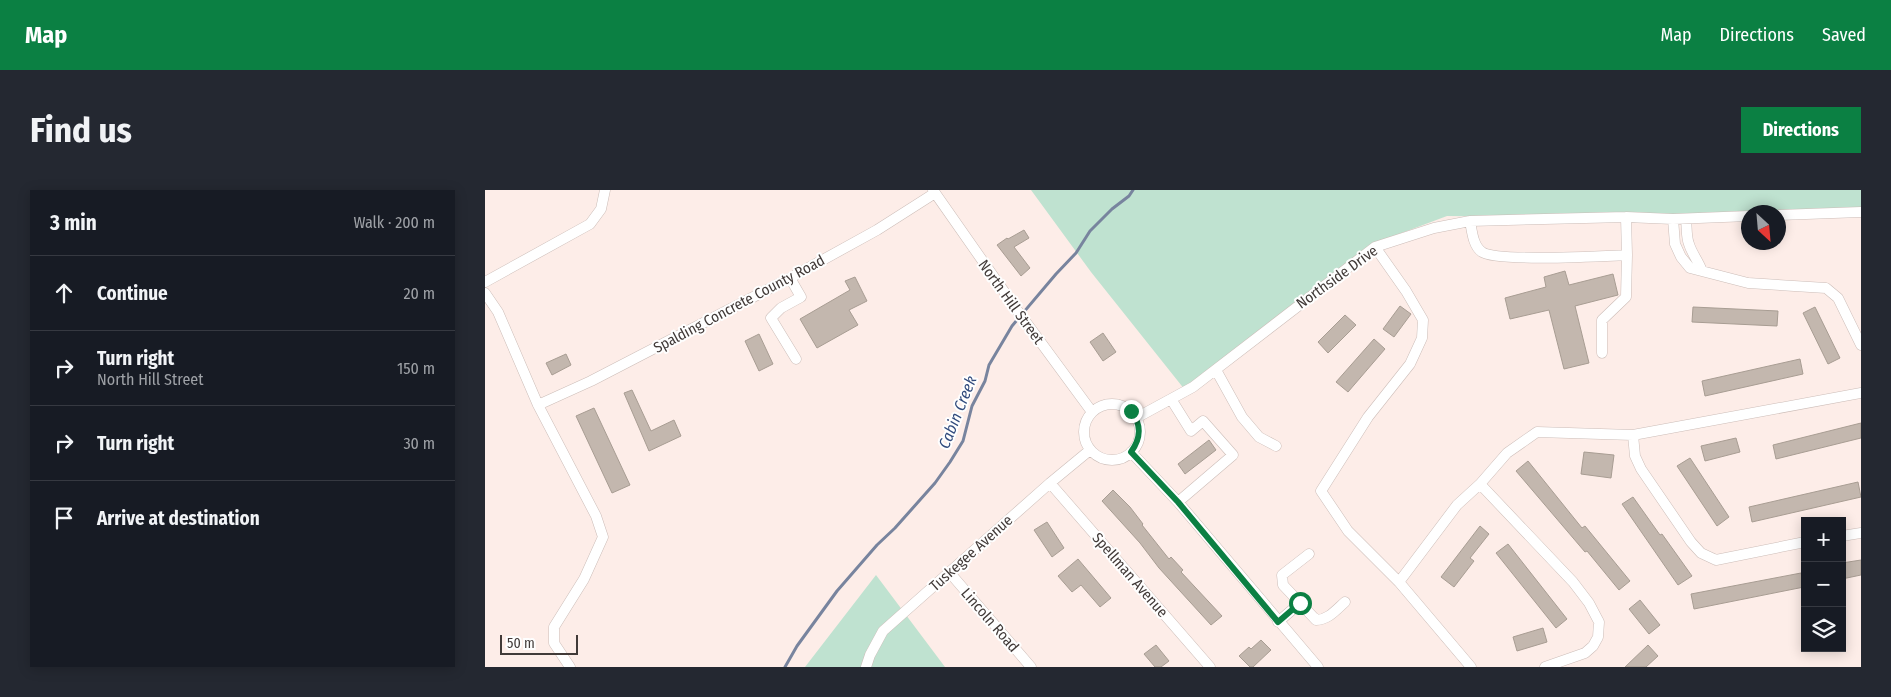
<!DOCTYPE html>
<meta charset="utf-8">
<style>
:root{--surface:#171b24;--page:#242831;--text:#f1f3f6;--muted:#9ea1a6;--line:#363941;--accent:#0b8043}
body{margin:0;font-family:"Fira Sans Condensed",sans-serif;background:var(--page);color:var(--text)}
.controls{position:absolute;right:15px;bottom:15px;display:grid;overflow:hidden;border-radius:0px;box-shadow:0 2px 12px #0003}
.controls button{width:45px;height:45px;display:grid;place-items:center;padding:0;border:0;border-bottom:1px solid var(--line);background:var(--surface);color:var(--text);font:25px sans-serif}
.compass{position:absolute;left:1256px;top:15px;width:45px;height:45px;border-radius:50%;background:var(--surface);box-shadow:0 2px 12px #0003;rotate:154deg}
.scale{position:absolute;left:15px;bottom:12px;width:78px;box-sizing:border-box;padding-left:5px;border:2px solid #413a38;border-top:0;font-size:14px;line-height:18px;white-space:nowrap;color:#413a38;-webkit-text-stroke:4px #fefefe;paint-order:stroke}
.stop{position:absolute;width:15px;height:15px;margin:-11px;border:4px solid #0b8043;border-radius:50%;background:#fff}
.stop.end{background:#0b8043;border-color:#fff;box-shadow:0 1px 5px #0008}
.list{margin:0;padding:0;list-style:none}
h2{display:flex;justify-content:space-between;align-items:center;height:65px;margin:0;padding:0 20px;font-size:21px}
h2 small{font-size:16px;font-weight:400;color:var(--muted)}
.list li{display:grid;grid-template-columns:32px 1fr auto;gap:15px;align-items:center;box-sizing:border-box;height:75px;padding:0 20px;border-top:1px solid var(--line)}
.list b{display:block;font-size:19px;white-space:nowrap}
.list p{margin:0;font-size:16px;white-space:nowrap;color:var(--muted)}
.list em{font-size:16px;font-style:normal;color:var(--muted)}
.icon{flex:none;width:28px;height:28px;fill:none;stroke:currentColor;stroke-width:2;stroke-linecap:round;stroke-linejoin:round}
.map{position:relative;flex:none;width:1376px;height:477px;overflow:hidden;border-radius:0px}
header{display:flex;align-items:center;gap:30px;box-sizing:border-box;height:70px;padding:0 25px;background:var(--accent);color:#fff}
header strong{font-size:24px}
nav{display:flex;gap:28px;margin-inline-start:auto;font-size:18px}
.intro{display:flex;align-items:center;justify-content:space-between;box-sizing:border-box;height:120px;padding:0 30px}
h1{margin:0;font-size:35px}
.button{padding:12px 22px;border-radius:0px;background:var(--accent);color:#fff;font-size:18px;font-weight:700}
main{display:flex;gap:30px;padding:0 30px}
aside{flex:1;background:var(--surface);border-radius:0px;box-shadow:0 2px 12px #0003}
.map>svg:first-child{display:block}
.green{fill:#bfe2d0}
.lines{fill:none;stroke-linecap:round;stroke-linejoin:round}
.stream{stroke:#78849e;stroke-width:3}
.building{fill:#c3b7ae;stroke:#a89d93}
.minor-casing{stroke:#ccbdb8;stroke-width:11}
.minor{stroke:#fff;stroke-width:10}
.route{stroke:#0b8043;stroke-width:6}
.labels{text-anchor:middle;stroke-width:4;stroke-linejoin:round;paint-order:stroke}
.street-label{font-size:15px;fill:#413a38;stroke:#fefefe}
.water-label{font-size:16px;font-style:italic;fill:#324b7d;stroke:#fefefe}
</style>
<header>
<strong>Map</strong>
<nav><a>Map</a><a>Directions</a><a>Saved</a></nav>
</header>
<div class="intro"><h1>Find us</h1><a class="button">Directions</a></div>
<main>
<aside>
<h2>3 min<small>Walk · 200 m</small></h2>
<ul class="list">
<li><svg class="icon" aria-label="ahead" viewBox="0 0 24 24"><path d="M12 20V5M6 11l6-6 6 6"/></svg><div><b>Continue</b></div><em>20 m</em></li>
<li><svg class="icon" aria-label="right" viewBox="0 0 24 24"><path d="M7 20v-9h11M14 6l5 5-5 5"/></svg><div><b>Turn right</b><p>North Hill Street</p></div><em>150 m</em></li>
<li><svg class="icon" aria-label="right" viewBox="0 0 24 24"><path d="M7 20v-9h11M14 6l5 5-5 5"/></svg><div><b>Turn right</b></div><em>30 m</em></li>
<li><svg class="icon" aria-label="arrive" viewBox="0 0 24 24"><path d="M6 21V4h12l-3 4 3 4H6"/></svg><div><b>Arrive at destination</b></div></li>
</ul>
</aside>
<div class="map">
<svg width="1376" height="477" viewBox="0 0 1376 477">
<rect width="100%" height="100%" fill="#fdede8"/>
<!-- green -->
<path class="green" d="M546,0h830v25l-112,-3 -78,7 -224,-3 -64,24 -194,155 -98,-123z
M391,385l69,92h-140z"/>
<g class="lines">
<!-- stream -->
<path class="stream" d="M300,477l12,-21 40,-55 40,-46 18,-17 40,-45 15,-21 13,-21 9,-35 13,-25 4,-16 23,-39 44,-52 20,-21 14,-22 22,-22 17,-13 4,-6"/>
</g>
<!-- building -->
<path class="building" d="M539,40l5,8 -15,9 16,21 -9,8 -24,-31 10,-7 1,1z
M1080,81l4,14 44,-11 5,21 -43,11 14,57 -25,6 -15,-59 -39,9 -5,-21 41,-11 -2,-10z
M370,87l12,24 -18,9 9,15 -41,23 -17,-29 50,-29 -5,-9z
M915,116l11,8 -17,23 -11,-8z
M1208,117l85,4 -1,15 -85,-4z
M1330,117l25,51 -12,6 -25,-51z
M860,125l11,10 -28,28 -10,-11z
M618,143l13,19 -13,9 -13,-19z
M274,144l14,30 -14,7 -14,-30z
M889,149l11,10 -37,43 -12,-10z
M81,164l5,11 -19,10 -6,-12z
M1315,169l3,15 -98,22 -3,-15z
M147,200l19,41 23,-11 7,16 -32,15 -25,-58z
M109,218l36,77 -18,8 -36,-77z
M1376,233v15l-85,21 -3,-14z
M1251,248l4,14 -35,9 -4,-15z
M724,250l7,10 -31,24 -7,-10z
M1099,262l30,3 -3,23 -30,-4z
M1205,268l39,59 -12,9 -40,-60z
M1043,271l54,67 3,-2 45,55 -11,9 -32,-39 -2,1 -69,-81z
M1373,292l3,15 -109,25 -3,-15z
M628,300l17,17 13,17 -1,1 27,34 2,-2 12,13 -2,2 41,44 -11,9 -52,-57 -19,-25 -38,-42z
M1148,307l27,38 2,-1 30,42 -14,9 -56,-81z
M562,332l17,26 -12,9 -18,-27z
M995,336l9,8 -19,24 4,3 -20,26 -13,-10z
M1023,354l59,75 -11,9 -60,-75z
M593,369l33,39 -11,9 -19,-22 -9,7 -14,-16z
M1376,370v15l-19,4v-16z
M1316,383l3,14 -110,22 -3,-15z
M1155,410l20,25 -11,9 -20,-25z
M1058,438l4,14 -30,9 -4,-14z
M776,450l10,10 -18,17h-3l-11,-11 10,-9 2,2z
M671,455l13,16 -8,6h-6l-11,-13z
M1163,455l10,11 -12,11h-21z"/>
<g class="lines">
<defs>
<path id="minor" d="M448,0l84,120 75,102
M1294,25l82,-3
M1141,27l1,38
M1188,29l2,25 6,13 9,11 58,15 78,5 12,10 23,47
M1201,29c1,8 0,18 3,25 3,10 9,16 13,27
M985,31c2,10 3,25 12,31 14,10 121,4 145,3l-1,42 -24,23v33
M890,57l31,44 17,29 -1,18 -12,26 -42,53 -47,74 27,40 51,51 72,85
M305,88l11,19 -20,11 -10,10 25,41
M0,92l105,-58 11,-15 4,-19
M0,103l13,19 40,93 58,111 7,21 -19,42 -30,48v16l16,24
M731,180l26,47 17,20 17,9
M686,209l20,32 12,-10 30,34 -55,47
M599 242a28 28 0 1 1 56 0a28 28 0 1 1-56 0Z
M53,215l53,-24 199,-103 87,-48 58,-37
M651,228l57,-31 182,-140 59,-19 36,-7 156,-4 47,2 76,-3
M1148,245l228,-42
M646,262l47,50 140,165
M565,293l160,184
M995,294l93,98 16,21 10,19 -1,15 -5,9 -8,7 -40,14
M1357,346l19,-3
M465,383l81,94
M914,392l58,-77 23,-21 27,-31 30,-21 96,3 2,21 6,13 50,73 10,11 15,7 89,-18
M815,413l16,17c12,0 20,-10 29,-18
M793,432l22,-19 -17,-18 -1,-10 27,-21
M381,477l4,-12 13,-24 167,-148 40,-33"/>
</defs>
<!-- minor casing -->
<use href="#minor" class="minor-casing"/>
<!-- minor -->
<use href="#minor" class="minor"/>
</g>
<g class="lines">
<!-- route -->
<path class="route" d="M646,221c11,14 10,27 0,41l47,50 100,120 22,-19"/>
</g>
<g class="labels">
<!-- street labels -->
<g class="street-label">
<text transform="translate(852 87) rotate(-36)" y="5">Northside Drive</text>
<text transform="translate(526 112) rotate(54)" y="5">North Hill Street</text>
<text transform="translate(254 114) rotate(-28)" y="5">Spalding Concrete County Road</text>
<text transform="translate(486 363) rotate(-42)" y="5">Tuskegee Avenue</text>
<text transform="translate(645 385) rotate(49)" y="5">Spellman Avenue</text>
<text transform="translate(505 430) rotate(49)" y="5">Lincoln Road</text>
</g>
<!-- water labels -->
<g class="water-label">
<text transform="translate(472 222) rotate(-68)" y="6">Cabin Creek</text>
</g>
</g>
</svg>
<div class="controls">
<button>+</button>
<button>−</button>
<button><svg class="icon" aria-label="layers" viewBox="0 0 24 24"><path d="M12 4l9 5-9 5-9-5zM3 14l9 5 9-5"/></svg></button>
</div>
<svg class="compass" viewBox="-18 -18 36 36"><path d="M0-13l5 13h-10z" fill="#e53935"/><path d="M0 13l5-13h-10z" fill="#9ea1a6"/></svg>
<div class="scale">50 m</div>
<div class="stop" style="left:815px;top:413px"></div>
<div class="stop end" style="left:646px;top:221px"></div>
</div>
</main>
